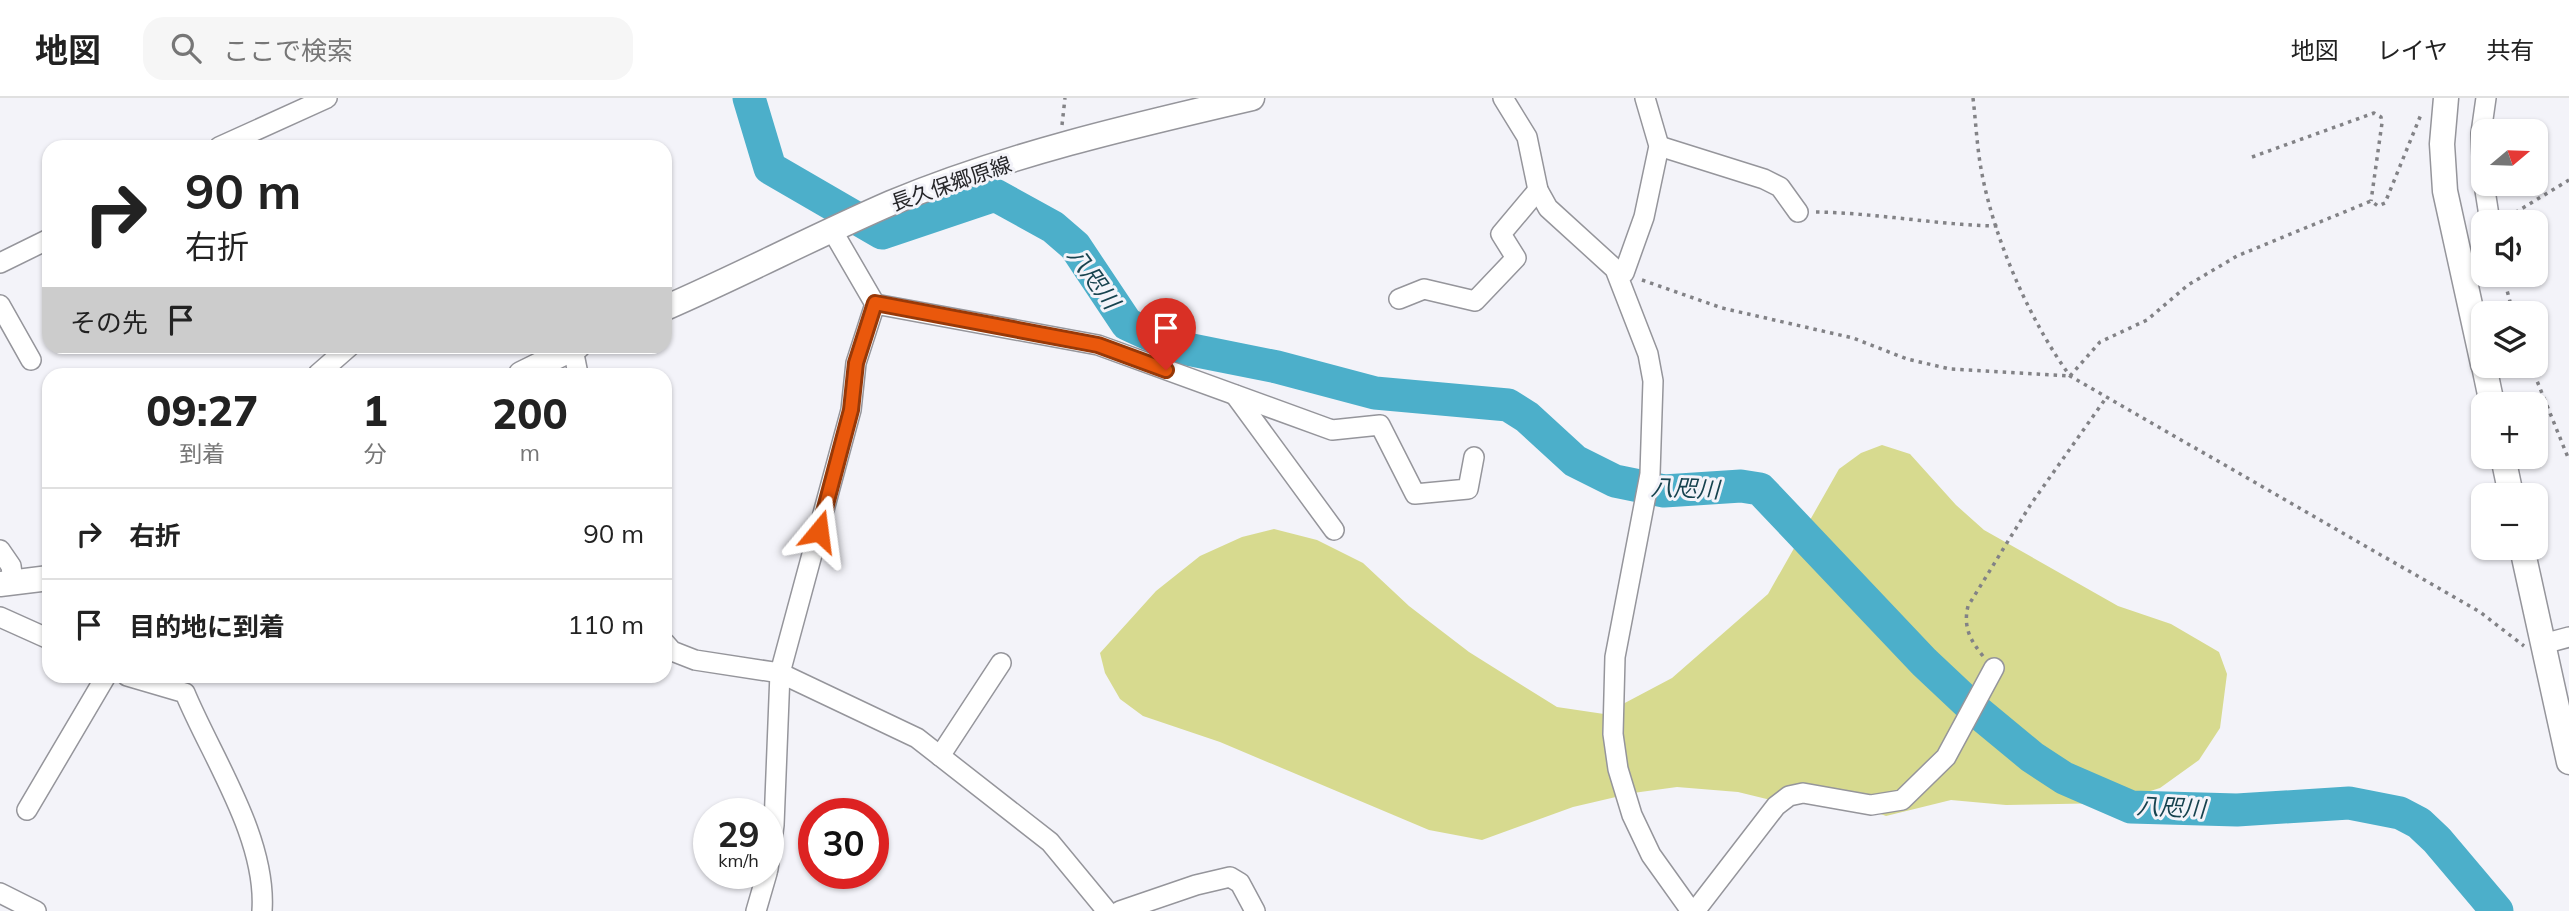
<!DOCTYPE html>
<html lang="ja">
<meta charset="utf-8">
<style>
:root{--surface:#fff;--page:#f6f6f6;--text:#222;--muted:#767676;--line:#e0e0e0}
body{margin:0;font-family:Mulish,"Noto Sans JP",sans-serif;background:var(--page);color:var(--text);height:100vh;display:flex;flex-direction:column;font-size:26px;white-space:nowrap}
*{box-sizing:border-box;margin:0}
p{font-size:23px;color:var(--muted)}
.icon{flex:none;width:38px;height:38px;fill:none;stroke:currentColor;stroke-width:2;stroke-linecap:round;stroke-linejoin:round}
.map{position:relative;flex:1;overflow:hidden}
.side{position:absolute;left:42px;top:270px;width:630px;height:315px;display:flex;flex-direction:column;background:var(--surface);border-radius:21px;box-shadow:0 2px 5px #0004}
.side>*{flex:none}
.hud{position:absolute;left:42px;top:42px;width:630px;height:214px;border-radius:21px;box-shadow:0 2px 5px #0004;background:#fff;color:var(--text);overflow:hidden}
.needle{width:46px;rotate:71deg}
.buttons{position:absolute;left:2471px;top:21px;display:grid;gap:14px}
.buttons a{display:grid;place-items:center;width:77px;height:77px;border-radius:14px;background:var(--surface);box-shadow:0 2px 5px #0004;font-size:35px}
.speed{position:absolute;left:693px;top:700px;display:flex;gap:14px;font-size:35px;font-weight:700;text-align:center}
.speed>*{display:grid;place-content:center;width:91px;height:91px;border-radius:50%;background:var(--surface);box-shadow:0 2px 5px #0004;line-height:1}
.speed small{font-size:18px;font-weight:400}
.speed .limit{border:10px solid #d22;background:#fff;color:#111}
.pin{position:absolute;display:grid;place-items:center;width:60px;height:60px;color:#fff;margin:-72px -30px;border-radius:50% 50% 50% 0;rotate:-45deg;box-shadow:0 0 7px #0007}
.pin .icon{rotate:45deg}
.me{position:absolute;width:77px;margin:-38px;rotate:16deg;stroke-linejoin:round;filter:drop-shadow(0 0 5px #0008)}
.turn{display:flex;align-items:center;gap:24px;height:147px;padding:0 28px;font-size:32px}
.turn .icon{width:91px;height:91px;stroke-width:2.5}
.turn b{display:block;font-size:49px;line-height:60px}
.then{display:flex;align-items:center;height:66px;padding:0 28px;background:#0003;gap:14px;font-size:26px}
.eta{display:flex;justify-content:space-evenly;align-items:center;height:119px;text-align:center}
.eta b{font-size:42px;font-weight:800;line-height:49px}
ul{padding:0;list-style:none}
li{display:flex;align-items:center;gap:21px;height:91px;padding:0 28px;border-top:2px solid var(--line)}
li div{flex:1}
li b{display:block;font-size:26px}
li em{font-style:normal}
header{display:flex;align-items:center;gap:42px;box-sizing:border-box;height:98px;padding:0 35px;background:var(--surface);border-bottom:2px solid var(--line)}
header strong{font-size:33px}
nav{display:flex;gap:38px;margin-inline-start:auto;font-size:24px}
.search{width:490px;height:63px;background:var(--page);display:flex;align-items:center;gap:18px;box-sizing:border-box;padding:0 24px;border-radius:21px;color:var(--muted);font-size:26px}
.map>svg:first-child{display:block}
</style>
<header>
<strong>地図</strong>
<div class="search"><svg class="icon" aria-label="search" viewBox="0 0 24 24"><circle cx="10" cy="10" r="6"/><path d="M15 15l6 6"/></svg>ここで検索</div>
<nav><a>地図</a><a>レイヤ</a><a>共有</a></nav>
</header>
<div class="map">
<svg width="2569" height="813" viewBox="0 0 2569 813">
<rect width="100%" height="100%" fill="#f3f3f9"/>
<polygon fill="#d7da8f" points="1882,347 1910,356 1956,407 1984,432 2118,508 2171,526 2219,554 2227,576 2220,630 2199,662 2160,690 2112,705 2006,707 1951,702 1886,718 1847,703 1783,705 1738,694 1677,689 1633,695 1573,709 1482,742 1429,732 1220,644 1143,618 1120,601 1105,575 1100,555 1156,493 1200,458 1242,439 1274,431 1317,442 1363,465 1409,508 1469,554 1557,609 1604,616 1672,580 1768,496 1839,371 1861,355"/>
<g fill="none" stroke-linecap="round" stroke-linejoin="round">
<polyline stroke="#4cafca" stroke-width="33" points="749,0 770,70 882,135 995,97 1053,129 1075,148 1127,226 1177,249 1277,269 1375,295 1508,307 1527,319 1575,363 1615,383 1664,393 1741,388 1760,391 1924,564 1974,611 2032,659 2064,680 2131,709 2237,712 2349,705 2400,715 2419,725 2437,742 2497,813"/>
<defs>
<g id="minor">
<polyline points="1503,0 1527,39 1538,92 1548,110 1615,171 1648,256 1653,283 1650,376 1615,559 1613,636 1618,671 1632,717 1651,757 1691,813"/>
<polyline points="1659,48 1764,81 1780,89 1798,114"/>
<polyline points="219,49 327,0"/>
<polyline points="2483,81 2481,35 2486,0"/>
<polyline points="2484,86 2490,124"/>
<polyline points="0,165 49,141"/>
<polyline points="1624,175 1644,119 1659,48 1645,0"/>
<polyline points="1399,201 1424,191 1475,203 1516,160 1501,136 1538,92"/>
<polyline points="875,206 1098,247 1332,332 1380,327 1415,396 1468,391 1474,359"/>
<polyline points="0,207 31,262"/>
<polyline points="573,251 578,276"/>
<polyline points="318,276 350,248"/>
<polyline points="1235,297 1334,432"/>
<polyline points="0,452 11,468 13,484"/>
<polyline points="0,519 49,541"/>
<polyline points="665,545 672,553 695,562 780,575 917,640 1050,744 1107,813"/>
<polyline points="2543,546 2569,539"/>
<path d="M 127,578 L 185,595 C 212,660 267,740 262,813"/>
<polyline points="940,658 1001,565"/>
<polyline points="27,712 106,578"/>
<polyline points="768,771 774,727 780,575 851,312 856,265 875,206 832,132"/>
<polyline points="0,795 36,813"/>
<polyline points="756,813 767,775"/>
<polyline points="1120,813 1196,787 1230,779 1240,785 1255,813"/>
<polyline points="1695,813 1776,708 1789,698 1803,695 1871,707 1902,702 1946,659 1994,570"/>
</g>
<g id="major">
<polyline points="2446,0 2442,46 2445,93 2483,266"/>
<path d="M 665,210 C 741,177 815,138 891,105 C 1006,57 1131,28 1252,0"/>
<polyline points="2484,268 2492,306"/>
<polyline points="521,276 578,248"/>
<polyline points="2503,359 2511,397"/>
<polyline points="2522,450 2569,664"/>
<polyline points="0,486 49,480"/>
</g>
</defs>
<use href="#minor" stroke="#95959b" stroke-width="22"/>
<use href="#major" stroke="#95959b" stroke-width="27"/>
<g stroke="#828286" stroke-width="3.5" stroke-dasharray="3.5 5" stroke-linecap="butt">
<path d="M 1973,0 C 1976,25 1977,51 1982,76 C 1995,143 2030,223 2070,278 L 2480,514 L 2524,548"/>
<polyline points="1062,27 1065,0"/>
<polyline points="2252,59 2374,15 2381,19 2382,25 2371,103"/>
<path d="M 1816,114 C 1877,115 1937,127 1998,128"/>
<polyline points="2508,119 2569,82"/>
<polyline points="2503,177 2513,215"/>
<polyline points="1642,182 1722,210 1853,240 1907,261 1950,271 2070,278"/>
<polyline points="2531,268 2569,362"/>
<polyline points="2070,278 2100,244 2147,222 2188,187 2237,158 2371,103 2378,108 2385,105 2422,14"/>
<path d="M 1983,558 C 1970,542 1963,529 1968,508 L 2031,406 L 2106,300"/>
</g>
<use href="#minor" stroke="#fff" stroke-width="19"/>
<use href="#major" stroke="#fff" stroke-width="24"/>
</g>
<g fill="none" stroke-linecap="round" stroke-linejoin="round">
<defs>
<polyline id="route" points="819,433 851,312 856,265 875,205 1098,247 1166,272"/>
</defs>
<use href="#route" stroke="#983908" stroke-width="18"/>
<use href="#route" stroke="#ea580c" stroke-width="12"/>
</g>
<g text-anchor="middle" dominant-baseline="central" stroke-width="6" stroke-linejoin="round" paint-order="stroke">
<g font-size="21" fill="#252528" stroke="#f3f3f9">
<text transform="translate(951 85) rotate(-19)">長久保郷原線</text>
</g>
<g font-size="23" font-style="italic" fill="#17434f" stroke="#f3f3f9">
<text transform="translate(1094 180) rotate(54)">八咫川</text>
<text transform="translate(1685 390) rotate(2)">八咫川</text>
<text transform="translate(2171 709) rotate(3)">八咫川</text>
</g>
</g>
</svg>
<div class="buttons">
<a><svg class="needle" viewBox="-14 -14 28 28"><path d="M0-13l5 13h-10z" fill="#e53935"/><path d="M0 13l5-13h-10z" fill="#767676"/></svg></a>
<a><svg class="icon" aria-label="sound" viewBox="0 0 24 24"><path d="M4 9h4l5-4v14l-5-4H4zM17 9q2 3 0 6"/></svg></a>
<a><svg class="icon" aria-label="layers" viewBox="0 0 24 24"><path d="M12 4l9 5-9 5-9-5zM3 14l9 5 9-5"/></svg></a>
<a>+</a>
<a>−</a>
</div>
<div class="speed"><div>29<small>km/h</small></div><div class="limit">30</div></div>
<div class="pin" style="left:1166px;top:272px;background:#d93025"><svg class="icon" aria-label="arrive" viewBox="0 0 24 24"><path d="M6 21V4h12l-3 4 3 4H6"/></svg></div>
<svg class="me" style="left:819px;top:433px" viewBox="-20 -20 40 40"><path d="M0-17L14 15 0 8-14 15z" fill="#ea580c" stroke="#fff" stroke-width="4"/></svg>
<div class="hud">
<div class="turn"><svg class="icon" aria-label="right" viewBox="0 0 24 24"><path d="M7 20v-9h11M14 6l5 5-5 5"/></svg><div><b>90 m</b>右折</div></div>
<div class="then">その先<svg class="icon" aria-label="arrive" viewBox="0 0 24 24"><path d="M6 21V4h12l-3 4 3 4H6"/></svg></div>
</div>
<section class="side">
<div class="eta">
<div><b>09:27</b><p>到着</p></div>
<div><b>1</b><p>分</p></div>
<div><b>200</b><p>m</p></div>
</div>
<ul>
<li><svg class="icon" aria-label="right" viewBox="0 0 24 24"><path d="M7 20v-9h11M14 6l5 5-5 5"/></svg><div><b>右折</b></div><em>90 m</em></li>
<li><svg class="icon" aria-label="arrive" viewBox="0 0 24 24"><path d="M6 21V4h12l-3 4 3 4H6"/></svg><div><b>目的地に到着</b></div><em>110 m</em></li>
</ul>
</section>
</div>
